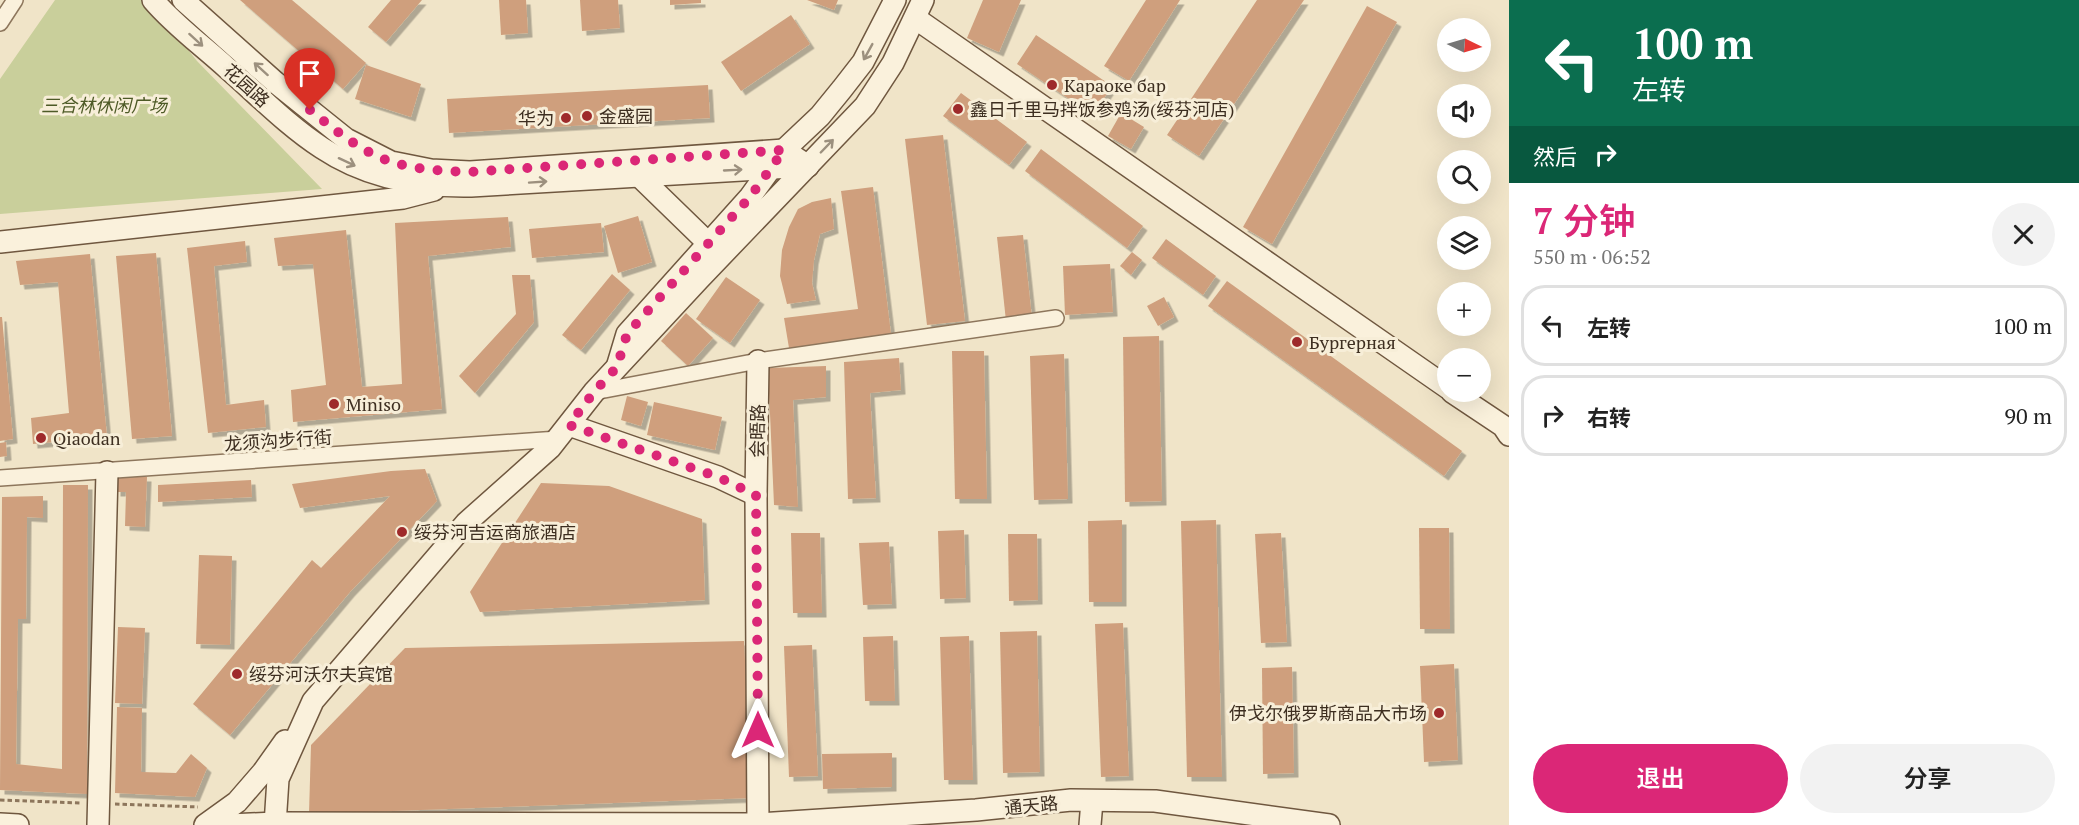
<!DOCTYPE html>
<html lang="zh">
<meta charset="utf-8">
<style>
:root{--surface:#fff;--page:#f2f2f2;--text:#222;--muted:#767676;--line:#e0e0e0;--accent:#db2777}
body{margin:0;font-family:"PT Serif","Noto Sans SC",serif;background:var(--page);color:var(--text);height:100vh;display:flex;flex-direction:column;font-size:22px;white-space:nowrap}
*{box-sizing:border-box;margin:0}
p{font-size:20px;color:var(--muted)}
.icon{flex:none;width:33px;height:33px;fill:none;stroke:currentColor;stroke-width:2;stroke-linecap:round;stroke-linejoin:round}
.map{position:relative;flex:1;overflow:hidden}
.details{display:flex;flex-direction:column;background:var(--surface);width:570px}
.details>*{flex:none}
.guide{background:#0b6e4f;color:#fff;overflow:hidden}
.needle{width:39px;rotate:95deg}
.tools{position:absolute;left:1437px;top:18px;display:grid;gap:12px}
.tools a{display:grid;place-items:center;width:54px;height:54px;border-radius:50%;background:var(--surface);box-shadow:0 6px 24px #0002;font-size:30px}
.pin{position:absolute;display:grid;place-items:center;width:51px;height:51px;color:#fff;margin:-62px -26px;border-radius:50% 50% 50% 0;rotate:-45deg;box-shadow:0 0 6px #0007}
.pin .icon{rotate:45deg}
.me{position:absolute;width:66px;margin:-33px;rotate:0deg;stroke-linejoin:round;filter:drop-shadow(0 0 4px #0008)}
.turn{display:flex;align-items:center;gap:21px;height:126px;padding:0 24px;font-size:27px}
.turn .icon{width:78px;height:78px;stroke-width:2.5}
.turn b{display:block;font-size:42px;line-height:51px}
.then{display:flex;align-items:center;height:57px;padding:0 24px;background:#0003;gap:12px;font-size:22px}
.round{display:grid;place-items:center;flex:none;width:63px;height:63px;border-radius:32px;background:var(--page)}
.overview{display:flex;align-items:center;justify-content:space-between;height:102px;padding:0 24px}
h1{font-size:36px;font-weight:600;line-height:45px;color:var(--accent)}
.cta{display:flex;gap:12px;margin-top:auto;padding:12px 24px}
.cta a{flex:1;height:69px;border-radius:36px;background:var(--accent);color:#fff;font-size:24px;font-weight:600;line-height:69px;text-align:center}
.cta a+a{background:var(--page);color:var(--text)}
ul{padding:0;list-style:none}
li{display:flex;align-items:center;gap:18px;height:81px;margin:0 12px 9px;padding:0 12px;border:3px solid var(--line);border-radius:24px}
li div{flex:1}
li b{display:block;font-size:22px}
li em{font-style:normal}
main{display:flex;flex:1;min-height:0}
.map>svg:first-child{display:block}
</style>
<main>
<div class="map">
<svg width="1509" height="825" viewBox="0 0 1509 825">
<defs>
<filter id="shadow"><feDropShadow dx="4.5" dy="4.5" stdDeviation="0" flood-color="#0004"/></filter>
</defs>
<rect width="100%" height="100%" fill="#f0e4c8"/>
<polygon fill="#c9cf9b" points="55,0 148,0 197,61 322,189 0,214 0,79"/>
<g fill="#cf9f7d" filter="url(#shadow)">
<polygon points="240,0 292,0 366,63 343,89"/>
<polygon points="391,0 422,0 386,42 368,27"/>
<polygon points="499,0 526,0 528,33 501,35"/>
<polygon points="580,0 618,0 620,28 582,31"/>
<polygon points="670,0 701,0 701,3 670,5"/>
<polygon points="807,0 838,0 834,10"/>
<polygon points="983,0 1021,0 999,52 967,38"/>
<polygon points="1146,0 1180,0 1129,81 1104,66"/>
<polygon points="1257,0 1304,0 1199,156 1167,135"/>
<polygon points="1367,6 1397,22 1272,244 1243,227"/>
<polygon points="791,15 810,44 741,91 721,62"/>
<polygon points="1036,35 1112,86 1093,115 1017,64"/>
<polygon points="366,65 421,84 411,117 355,99"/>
<polygon points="708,85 710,118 449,133 447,99"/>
<polygon points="961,93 1027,142 1009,165 943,116"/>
<polygon points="1121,113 1144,127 1131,149 1108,136"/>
<polygon points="943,135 965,321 927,325 905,139"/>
<polygon points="1041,149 1143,226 1127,248 1025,171"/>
<polygon points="873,187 891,334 789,348 784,318 858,309 841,191"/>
<polygon points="831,198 834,229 820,234 814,260 812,283 816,300 787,304 780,276 782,250 789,227 798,209 812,202"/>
<polygon points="638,216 652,262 618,273 604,226"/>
<polygon points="508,217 511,247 428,256 442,409 293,422 291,390 326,385 313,264 278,266 274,238 346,230 362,387 402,384 395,223"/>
<polygon points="601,223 604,252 532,258 529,229"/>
<polygon points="1023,235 1032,318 1006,321 997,237"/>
<polygon points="1166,239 1216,276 1203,295 1152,258"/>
<polygon points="245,241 247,262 214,266 226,405 264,400 266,427 208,433 187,248"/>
<polygon points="1132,252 1142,260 1131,275 1120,266"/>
<polygon points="156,253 172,436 132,439 116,256"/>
<polygon points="90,254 107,437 33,444 31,418 69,413 58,282 20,285 16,261"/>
<polygon points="1110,264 1113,312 1065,315 1063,266"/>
<polygon points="612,274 630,290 581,350 562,335"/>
<polygon points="512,275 530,275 534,322 475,393 459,376 516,314"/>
<polygon points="726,277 760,300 730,343 696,319"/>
<polygon points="1227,281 1462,451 1444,476 1208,306"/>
<polygon points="1164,297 1174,317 1158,326 1147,306"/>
<polygon points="686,313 713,338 688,366 661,341"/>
<polygon points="0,317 2,317 13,439 0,441"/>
<polygon points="1159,336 1162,501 1125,502 1123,337"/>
<polygon points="952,351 984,351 987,499 955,499"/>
<polygon points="1064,354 1068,499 1034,500 1030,356"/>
<polygon points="899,358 901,390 870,393 876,498 848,499 844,362"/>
<polygon points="826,366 826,397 793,400 798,507 774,505 768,368"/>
<polygon points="627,396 648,402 641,426 621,420"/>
<polygon points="654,402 722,417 715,450 647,435"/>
<polygon points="6,442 7,456 0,457 0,443"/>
<polygon points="425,469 437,501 350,592 230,735 193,704 312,560 321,568 390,496 300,508 292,484 391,471"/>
<polygon points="116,476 147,477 145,527 125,526 126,492 116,492"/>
<polygon points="251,480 252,497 158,502 158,485"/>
<polygon points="541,483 609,486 702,519 705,600 480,612 470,592"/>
<polygon points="63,485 88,485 87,794 0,790 2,497 43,496 43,518 27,517 26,619 18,619 16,764 62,769"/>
<polygon points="1122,520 1122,602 1089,602 1088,521"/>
<polygon points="1216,520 1222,777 1187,777 1181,521"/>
<polygon points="1419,528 1449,528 1450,629 1420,629"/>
<polygon points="964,530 966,598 940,599 938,531"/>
<polygon points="791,533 820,533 822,613 793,613"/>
<polygon points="1281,533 1287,642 1261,643 1255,534"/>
<polygon points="1008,534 1037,534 1038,600 1009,601"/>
<polygon points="889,542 892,604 863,605 859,543"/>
<polygon points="199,555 232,556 230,645 196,644"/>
<polygon points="1123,623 1129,776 1101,777 1095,624"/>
<polygon points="118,627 145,628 142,704 115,703"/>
<polygon points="1037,631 1040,772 1003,773 1000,632"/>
<polygon points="893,636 895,701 865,701 863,637"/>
<polygon points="969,636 973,780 944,780 940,637"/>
<polygon points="744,641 752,798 309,814 311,745 405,648"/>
<polygon points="812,645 818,776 789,777 784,646"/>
<polygon points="1454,664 1458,760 1424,762 1420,666"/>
<polygon points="1292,667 1294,773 1263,774 1262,668"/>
<polygon points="117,707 142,708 141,772 176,773 191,754 207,768 195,797 115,793"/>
<polygon points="892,753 892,787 823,789 822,754"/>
</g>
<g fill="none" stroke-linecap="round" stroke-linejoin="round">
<defs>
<g id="street">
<polyline points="0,23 15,0"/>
<polyline points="594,392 758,361 1056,318"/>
<polyline points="0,478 558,439"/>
</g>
<g id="secondary">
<path d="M 153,0 C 174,25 203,46 227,68 C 258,95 288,126 322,148 C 367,178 419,187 471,186 L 808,166"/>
<polyline points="183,0 275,82 346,139 391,162 431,170 470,172 784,150 808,166"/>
<polyline points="915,18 1448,388"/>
<polyline points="638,175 708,243"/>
<polyline points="0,242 403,198 434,190"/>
<polyline points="758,361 756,495 758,825"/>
<polyline points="618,364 627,334 750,197 784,150 820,116 842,89 863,62 895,0"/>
<polyline points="1452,392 1503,426 1509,435"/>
<polyline points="569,425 718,477 756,495"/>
<polyline points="0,824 18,825"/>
<polyline points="98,825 107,472"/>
<polyline points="205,825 237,802 263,772 285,741"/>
<polyline points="229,825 275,823 758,824 976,810 1071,800 1155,801 1329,825"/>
<polyline points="275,825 278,779 313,701 466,523 550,448 594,392 699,279 865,106 893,63 923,0"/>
<polyline points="1090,825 1092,801"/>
</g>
</defs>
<use href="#street" stroke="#8d765c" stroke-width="18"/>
<use href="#secondary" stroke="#6f573f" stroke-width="24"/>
<g stroke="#8d765c" stroke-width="3" stroke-dasharray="4.5 3" stroke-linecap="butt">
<polyline points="0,800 81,803"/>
<polyline points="115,804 198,807"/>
</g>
<use href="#street" stroke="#faf1dc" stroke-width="15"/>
<use href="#secondary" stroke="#faf1dc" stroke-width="21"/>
</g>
<defs><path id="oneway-shaft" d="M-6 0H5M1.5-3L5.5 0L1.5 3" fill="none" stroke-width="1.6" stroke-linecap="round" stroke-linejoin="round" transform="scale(1.5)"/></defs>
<g stroke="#9c907e">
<use href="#oneway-shaft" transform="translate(196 40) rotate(42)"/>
<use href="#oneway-shaft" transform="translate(868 52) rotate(119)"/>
<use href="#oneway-shaft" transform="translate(261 69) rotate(-138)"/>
<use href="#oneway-shaft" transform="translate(827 146) rotate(-46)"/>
<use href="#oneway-shaft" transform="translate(347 162) rotate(25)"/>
<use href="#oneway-shaft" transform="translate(733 170) rotate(-3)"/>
<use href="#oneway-shaft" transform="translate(538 182) rotate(-4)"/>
</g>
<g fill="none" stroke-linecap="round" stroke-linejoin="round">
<path stroke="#db2777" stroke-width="10" stroke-dasharray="0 18" d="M 310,110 C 335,130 361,152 392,162 C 417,170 444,171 470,172 L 784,150 L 750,197 L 627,334 L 617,367 L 594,392 L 569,425 L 718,477 L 756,495 L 758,730"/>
</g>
<g fill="#9e2a2b" stroke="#f7eed8" stroke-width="2">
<circle cx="1052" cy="85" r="6"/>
<circle cx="958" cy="109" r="6"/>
<circle cx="587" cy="116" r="6"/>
<circle cx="566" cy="118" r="6"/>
<circle cx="1297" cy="342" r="6"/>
<circle cx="334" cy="404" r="6"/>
<circle cx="41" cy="438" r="6"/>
<circle cx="402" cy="532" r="6"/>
<circle cx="237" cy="674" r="6"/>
<circle cx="1439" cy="713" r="6"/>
</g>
<g text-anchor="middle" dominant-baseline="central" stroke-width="6" stroke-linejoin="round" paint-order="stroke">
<g font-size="18" fill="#3d2e20" stroke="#f7eed8">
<text transform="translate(247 85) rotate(42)">花园路</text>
<text transform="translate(757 431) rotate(-89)">会晤路</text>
<text transform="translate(278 440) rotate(-4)">龙须沟步行街</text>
<text transform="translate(1031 805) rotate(-6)">通天路</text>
</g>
<g font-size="18" fill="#3d2e20" stroke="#f7eed8" text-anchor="start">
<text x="1064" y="85">Караоке бар</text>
<text x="970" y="109">鑫日千里马拌饭参鸡汤(绥芬河店)</text>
<text x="599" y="116">金盛园</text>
<text x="554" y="118" text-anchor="end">华为</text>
<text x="1309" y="342">Бургерная</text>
<text x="346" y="404">Miniso</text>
<text x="53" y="438">Qiaodan</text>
<text x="414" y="532">绥芬河吉运商旅酒店</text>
<text x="249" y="674">绥芬河沃尔夫宾馆</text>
<text x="1427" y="713" text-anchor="end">伊戈尔俄罗斯商品大市场</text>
</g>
<g font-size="18" font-style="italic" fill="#4d5a26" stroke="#f7eed8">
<text x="104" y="105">三合林休闲广场</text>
</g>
</g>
</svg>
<div class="tools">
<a><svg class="needle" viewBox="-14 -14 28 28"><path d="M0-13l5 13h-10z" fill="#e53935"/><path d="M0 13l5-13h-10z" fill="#767676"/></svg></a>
<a><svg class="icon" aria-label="sound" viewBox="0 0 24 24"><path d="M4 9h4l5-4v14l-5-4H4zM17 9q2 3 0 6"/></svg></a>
<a><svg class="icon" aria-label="search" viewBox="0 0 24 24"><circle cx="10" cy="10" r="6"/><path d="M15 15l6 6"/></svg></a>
<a><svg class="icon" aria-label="layers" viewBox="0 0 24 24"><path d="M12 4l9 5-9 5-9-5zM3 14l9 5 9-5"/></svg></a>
<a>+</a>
<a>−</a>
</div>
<div class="pin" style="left:310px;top:110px;background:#d93025"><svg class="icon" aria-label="arrive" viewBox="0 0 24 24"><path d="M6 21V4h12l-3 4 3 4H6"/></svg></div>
<svg class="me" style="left:758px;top:730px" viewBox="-20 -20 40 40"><path d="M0-17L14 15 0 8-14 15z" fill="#db2777" stroke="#fff" stroke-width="4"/></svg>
</div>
<section class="details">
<div class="guide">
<div class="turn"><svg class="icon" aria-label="left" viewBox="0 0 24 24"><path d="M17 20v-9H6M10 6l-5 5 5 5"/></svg><div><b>100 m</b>左转</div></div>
<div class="then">然后<svg class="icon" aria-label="right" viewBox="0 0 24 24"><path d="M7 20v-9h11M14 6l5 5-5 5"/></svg></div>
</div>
<div class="overview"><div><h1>7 分钟</h1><p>550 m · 06:52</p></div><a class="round"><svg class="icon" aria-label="close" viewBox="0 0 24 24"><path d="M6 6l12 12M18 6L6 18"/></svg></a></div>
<ul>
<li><svg class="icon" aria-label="left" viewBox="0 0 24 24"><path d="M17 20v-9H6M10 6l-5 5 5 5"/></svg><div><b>左转</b></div><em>100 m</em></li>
<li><svg class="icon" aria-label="right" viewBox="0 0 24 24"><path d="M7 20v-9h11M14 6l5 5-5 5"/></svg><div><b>右转</b></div><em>90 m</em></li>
</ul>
<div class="cta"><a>退出</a><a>分享</a></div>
</section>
</main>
